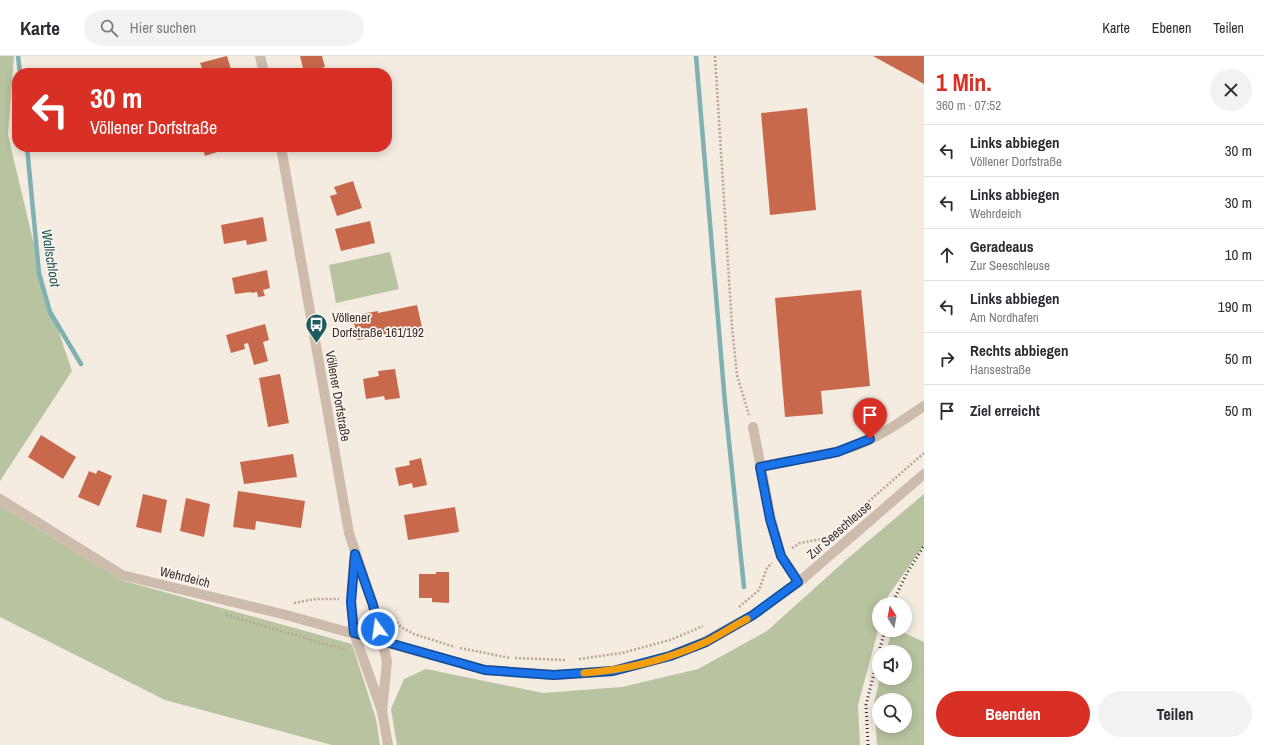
<!DOCTYPE html>
<html lang="de">
<meta charset="utf-8">
<style>
:root{--surface:#fff;--page:#f2f2f3;--text:#2b2b33;--muted:#7c7c81;--line:#e1e1e2;--accent:#d93025}
body{margin:0;font-family:"Archivo Narrow",sans-serif;background:var(--page);color:var(--text);height:100vh;display:flex;flex-direction:column;font-size:15px;white-space:nowrap}
*{box-sizing:border-box;margin:0}
p{font-size:13px;color:var(--muted)}
.icon{flex:none;width:22px;height:22px;fill:none;stroke:currentColor;stroke-width:2;stroke-linecap:round;stroke-linejoin:round}
.map{position:relative;flex:1;overflow:hidden}
.details{display:flex;flex-direction:column;background:var(--surface);width:340px}
.details>*{flex:none}
.guide{position:absolute;left:12px;top:12px;width:380px;height:84px;border-radius:16px;box-shadow:0 2px 10px #0003;background:#d93025;color:#fff;overflow:hidden}
.needle{width:26px;rotate:349deg}
.tools{position:absolute;left:872px;top:541px;display:grid;gap:8px}
.tools a{display:grid;place-items:center;width:40px;height:40px;border-radius:50%;background:var(--surface);box-shadow:0 2px 10px #0003;font-size:20px}
.pin{position:absolute;display:grid;place-items:center;width:34px;height:34px;color:#fff;margin:-41px -17px;border-radius:50% 50% 50% 0;rotate:-45deg;box-shadow:0 0 4px #0007}
.pin .icon{rotate:45deg}
.me{position:absolute;width:44px;margin:-22px;rotate:346deg;stroke-linejoin:round;filter:drop-shadow(0 0 3px #0008)}
.turn{display:flex;align-items:center;gap:14px;height:84px;padding:0 12px;font-size:18px}
.turn .icon{width:52px;height:52px;stroke-width:2.5}
.turn b{display:block;font-size:28px;line-height:34px}
.round{display:grid;place-items:center;flex:none;width:42px;height:42px;border-radius:21px;background:var(--page)}
.overview{display:flex;align-items:center;justify-content:space-between;height:68px;padding:0 12px}
h1{font-size:24px;font-weight:700;line-height:30px;color:var(--accent)}
.button{display:flex;gap:8px;margin-top:auto;padding:8px 12px}
.button a{flex:1;height:46px;border-radius:24px;background:var(--accent);color:#fff;font-size:16px;font-weight:700;line-height:46px;text-align:center}
.button a+a{background:var(--page);color:var(--text)}
ul{padding:0;list-style:none}
li{display:flex;align-items:center;gap:12px;height:52px;padding:0 12px;border-top:1px solid var(--line)}
li div{flex:1}
li b{display:block;font-size:15px}
li em{font-style:normal}
header{display:flex;align-items:center;gap:24px;box-sizing:border-box;height:56px;padding:0 20px;background:var(--surface);border-bottom:1px solid var(--line)}
header strong{font-size:19px}
nav{display:flex;gap:22px;margin-inline-start:auto;font-size:14px}
.search{width:280px;height:36px;background:var(--page);display:flex;align-items:center;gap:10px;box-sizing:border-box;padding:0 14px;border-radius:22px;color:var(--muted);font-size:15px}
main{display:flex;flex:1;min-height:0}
.map>svg:first-child{display:block}
</style>
<header>
<strong>Karte</strong>
<div class="search"><svg class="icon" aria-label="search" viewBox="0 0 24 24"><circle cx="10" cy="10" r="6"/><path d="M15 15l6 6"/></svg>Hier suchen</div>
<nav><a>Karte</a><a>Ebenen</a><a>Teilen</a></nav>
</header>
<main>
<div class="map">
<svg width="924" height="689" viewBox="0 0 924 689">
<rect width="100%" height="100%" fill="#f4ebe1"/>
<g fill="#b8c4a0" fill-rule="evenodd">
<polygon points="0,0 14,0 8,79 45,235 72,315 0,425"/>
<polygon points="390,196 399,233 336,247 329,209"/>
<polygon points="924,438 924,489 888,540 886,548 879,548 879,571 858,649 860,689 397,689 391,653 404,623 426,613 543,637 622,631 698,613 767,575 847,503"/>
<polygon points="0,449 121,524 352,588 376,663 380,689 332,689 165,644 0,561"/>
<path d="M 892,574 L 898,574 L 924,586 L 924,689 L 877,689 L 874,647 L 880,622 L 905,622 L 905,596 L 886,596 ZM 879,644 L 905,644 L 905,670 L 879,670 Z"/>
</g>
<g fill="none" stroke-linecap="round" stroke-linejoin="round">
<g stroke="#7fb0b2" stroke-width="4.5">
<polyline points="18,0 20,17"/>
<polyline points="696,0 725,347 744,531"/>
<polyline points="27,91 39,217 50,256 81,308"/>
</g>
</g>
<g fill="#c8694b">
<polygon points="227,0 232,17 196,17 195,14 202,12 200,7"/>
<polygon points="300,0 322,0 325,11 304,16"/>
<polygon points="873,0 924,0 924,28"/>
<polygon points="807,52 816,154 770,159 761,57"/>
<polygon points="202,91 239,91 240,92 227,95 227,93 205,100"/>
<polygon points="353,125 362,152 337,160 330,140 337,138 334,131"/>
<polygon points="263,161 267,185 247,189 246,184 224,188 221,169"/>
<polygon points="370,165 375,187 341,195 335,173"/>
<polygon points="267,214 270,232 263,234 265,240 258,241 257,236 251,237 251,236 235,238 232,222"/>
<polygon points="861,234 870,330 821,335 823,358 785,361 775,242"/>
<polygon points="417,249 422,271 358,284 353,263 362,261 361,258 378,255 378,257"/>
<polygon points="265,268 269,284 263,286 268,305 254,309 248,287 244,288 245,293 231,297 226,279"/>
<polygon points="395,313 400,342 385,344 384,340 366,343 363,323 379,320 378,315"/>
<polygon points="280,318 289,367 268,371 259,322"/>
<polygon points="41,379 76,401 63,423 28,401"/>
<polygon points="293,398 297,421 244,428 240,406"/>
<polygon points="421,402 427,429 413,432 412,427 399,430 395,412 410,409 409,405"/>
<polygon points="98,414 112,420 99,450 78,441 89,415 96,418"/>
<polygon points="238,435 305,445 301,472 256,465 255,474 233,471"/>
<polygon points="143,438 167,444 161,477 136,471"/>
<polygon points="186,442 210,448 204,481 180,475"/>
<polygon points="455,451 459,476 408,484 404,459"/>
<polygon points="436,516 449,516 449,547 432,546 432,542 419,542 419,518 436,518"/>
</g>
<g fill="none" stroke-linecap="round" stroke-linejoin="round">
<g stroke="#b9a596" stroke-width="2.5" stroke-dasharray="2 2" stroke-linecap="butt">
<polyline points="715,0 732,271 737,319 749,359"/>
<polyline points="792,492 800,487 827,482 924,397"/>
<polyline points="294,547 316,543 339,543"/>
<polyline points="739,551 759,534 767,512 772,507"/>
<polyline points="389,557 401,571 414,578 455,591"/>
<polyline points="226,559 346,594"/>
<polyline points="460,592 510,602"/>
<polyline points="515,602 566,604"/>
<polyline points="579,603 622,597 670,584 703,570"/>
</g>
<g stroke="#cdbbac" stroke-width="10">
<polyline points="260,0 264,17"/>
<polyline points="281,91 349,477 373,549 387,605 382,655"/>
<polyline points="753,371 771,463 781,500 799,526"/>
<path d="M 760,411 C 792,403 827,401 857,389 C 881,380 903,364 924,350"/>
<polyline points="0,443 122,519 286,559 485,614 554,619 613,615 670,600 706,585 753,559 799,526 924,418"/>
<polyline points="354,502 351,545 354,577 382,655 388,689"/>
</g>
<g stroke="#3b302b" stroke-width="3" stroke-dasharray="1 3" stroke-linecap="butt">
<polyline points="892,548 907,517 924,490"/>
<polyline points="879,596 885,574"/>
<polyline points="868,689 866,649 879,597"/>
</g>
</g>
<g fill="none" stroke-linecap="round" stroke-linejoin="round">
<defs>
<polyline id="route" points="378,573 373,549 355,498 351,546 354,577 485,614 554,619 613,615 670,600 706,586 753,559 798,526 781,500 770,463 760,411 837,396 870,383"/>
</defs>
<use href="#route" stroke="#114b97" stroke-width="10"/>
<use href="#route" stroke="#1a73e8" stroke-width="7"/>
<path stroke="#f59e0b" stroke-width="7" d="M 584,617 C 626,614 668,603 706,586 C 720,579 733,570 747,563"/>
</g>
<defs>
<symbol id="bus-pin" viewBox="-11 -11 22 30"><path d="M0 17L-7.5 6A9.5 9.5 0 1 1 7.5 6Z" fill="#1f5a5e" stroke="#fbf5ee"/><path d="M-5-6H5V4H4V6H2V4H-2V6H-4V4H-5ZM-3.5-4V0h7V-4ZM-3.5 1.2v1.5H-2V1.2ZM2 1.2v1.5H3.5V1.2Z" fill="#fff"/></symbol>
</defs>
<g fill-rule="evenodd">
<use href="#bus-pin" x="304" y="256" width="25" height="34"/>
</g>
<g text-anchor="middle" dominant-baseline="central" stroke-width="3.5" stroke-linejoin="round" paint-order="stroke">
<g font-size="13" fill="#3b302b" stroke="#fbf5ee" text-anchor="start">
<text x="332" y="261">Völlener<tspan x="332" dy="15">Dorfstraße 161/192</tspan></text>
</g>
<g font-size="13" fill="#3b302b" stroke="#fbf5ee">
<text transform="translate(338 340) rotate(80)">Völlener Dorfstraße</text>
<text transform="translate(839 474) rotate(-41)">Zur Seeschleuse</text>
<text transform="translate(185 521) rotate(14)">Wehrdeich</text>
</g>
<g font-size="14" font-style="italic" fill="#1f5a5e" stroke="#fbf5ee">
<text transform="translate(51 202) rotate(81)">Wallschloot</text>
</g>
</g>
</svg>
<div class="tools">
<a><svg class="needle" viewBox="-14 -14 28 28"><path d="M0-13l5 13h-10z" fill="#e53935"/><path d="M0 13l5-13h-10z" fill="#7c7c81"/></svg></a>
<a><svg class="icon" aria-label="sound" viewBox="0 0 24 24"><path d="M4 9h4l5-4v14l-5-4H4zM17 9q2 3 0 6"/></svg></a>
<a><svg class="icon" aria-label="search" viewBox="0 0 24 24"><circle cx="10" cy="10" r="6"/><path d="M15 15l6 6"/></svg></a>
</div>
<div class="pin" style="left:870px;top:383px;background:#d93025"><svg class="icon" aria-label="arrive" viewBox="0 0 24 24"><path d="M6 21V4h12l-3 4 3 4H6"/></svg></div>
<svg class="me" style="left:378px;top:573px" viewBox="-20 -20 40 40"><circle r="17" fill="#1a73e8" stroke="#fff" stroke-width="3"/><path d="M0-11L8 9 0 5-8 9z" fill="#fff"/></svg>
<div class="guide">
<div class="turn"><svg class="icon" aria-label="left" viewBox="0 0 24 24"><path d="M17 20v-9H6M10 6l-5 5 5 5"/></svg><div><b>30 m</b>Völlener Dorfstraße</div></div>
</div>
</div>
<section class="details">
<div class="overview"><div><h1>1 Min.</h1><p>360 m · 07:52</p></div><a class="round"><svg class="icon" aria-label="close" viewBox="0 0 24 24"><path d="M6 6l12 12M18 6L6 18"/></svg></a></div>
<ul>
<li><svg class="icon" aria-label="left" viewBox="0 0 24 24"><path d="M17 20v-9H6M10 6l-5 5 5 5"/></svg><div><b>Links abbiegen</b><p>Völlener Dorfstraße</p></div><em>30 m</em></li>
<li><svg class="icon" aria-label="left" viewBox="0 0 24 24"><path d="M17 20v-9H6M10 6l-5 5 5 5"/></svg><div><b>Links abbiegen</b><p>Wehrdeich</p></div><em>30 m</em></li>
<li><svg class="icon" aria-label="ahead" viewBox="0 0 24 24"><path d="M12 20V5M6 11l6-6 6 6"/></svg><div><b>Geradeaus</b><p>Zur Seeschleuse</p></div><em>10 m</em></li>
<li><svg class="icon" aria-label="left" viewBox="0 0 24 24"><path d="M17 20v-9H6M10 6l-5 5 5 5"/></svg><div><b>Links abbiegen</b><p>Am Nordhafen</p></div><em>190 m</em></li>
<li><svg class="icon" aria-label="right" viewBox="0 0 24 24"><path d="M7 20v-9h11M14 6l5 5-5 5"/></svg><div><b>Rechts abbiegen</b><p>Hansestraße</p></div><em>50 m</em></li>
<li><svg class="icon" aria-label="arrive" viewBox="0 0 24 24"><path d="M6 21V4h12l-3 4 3 4H6"/></svg><div><b>Ziel erreicht</b></div><em>50 m</em></li>
</ul>
<div class="button"><a>Beenden</a><a>Teilen</a></div>
</section>
</main>
